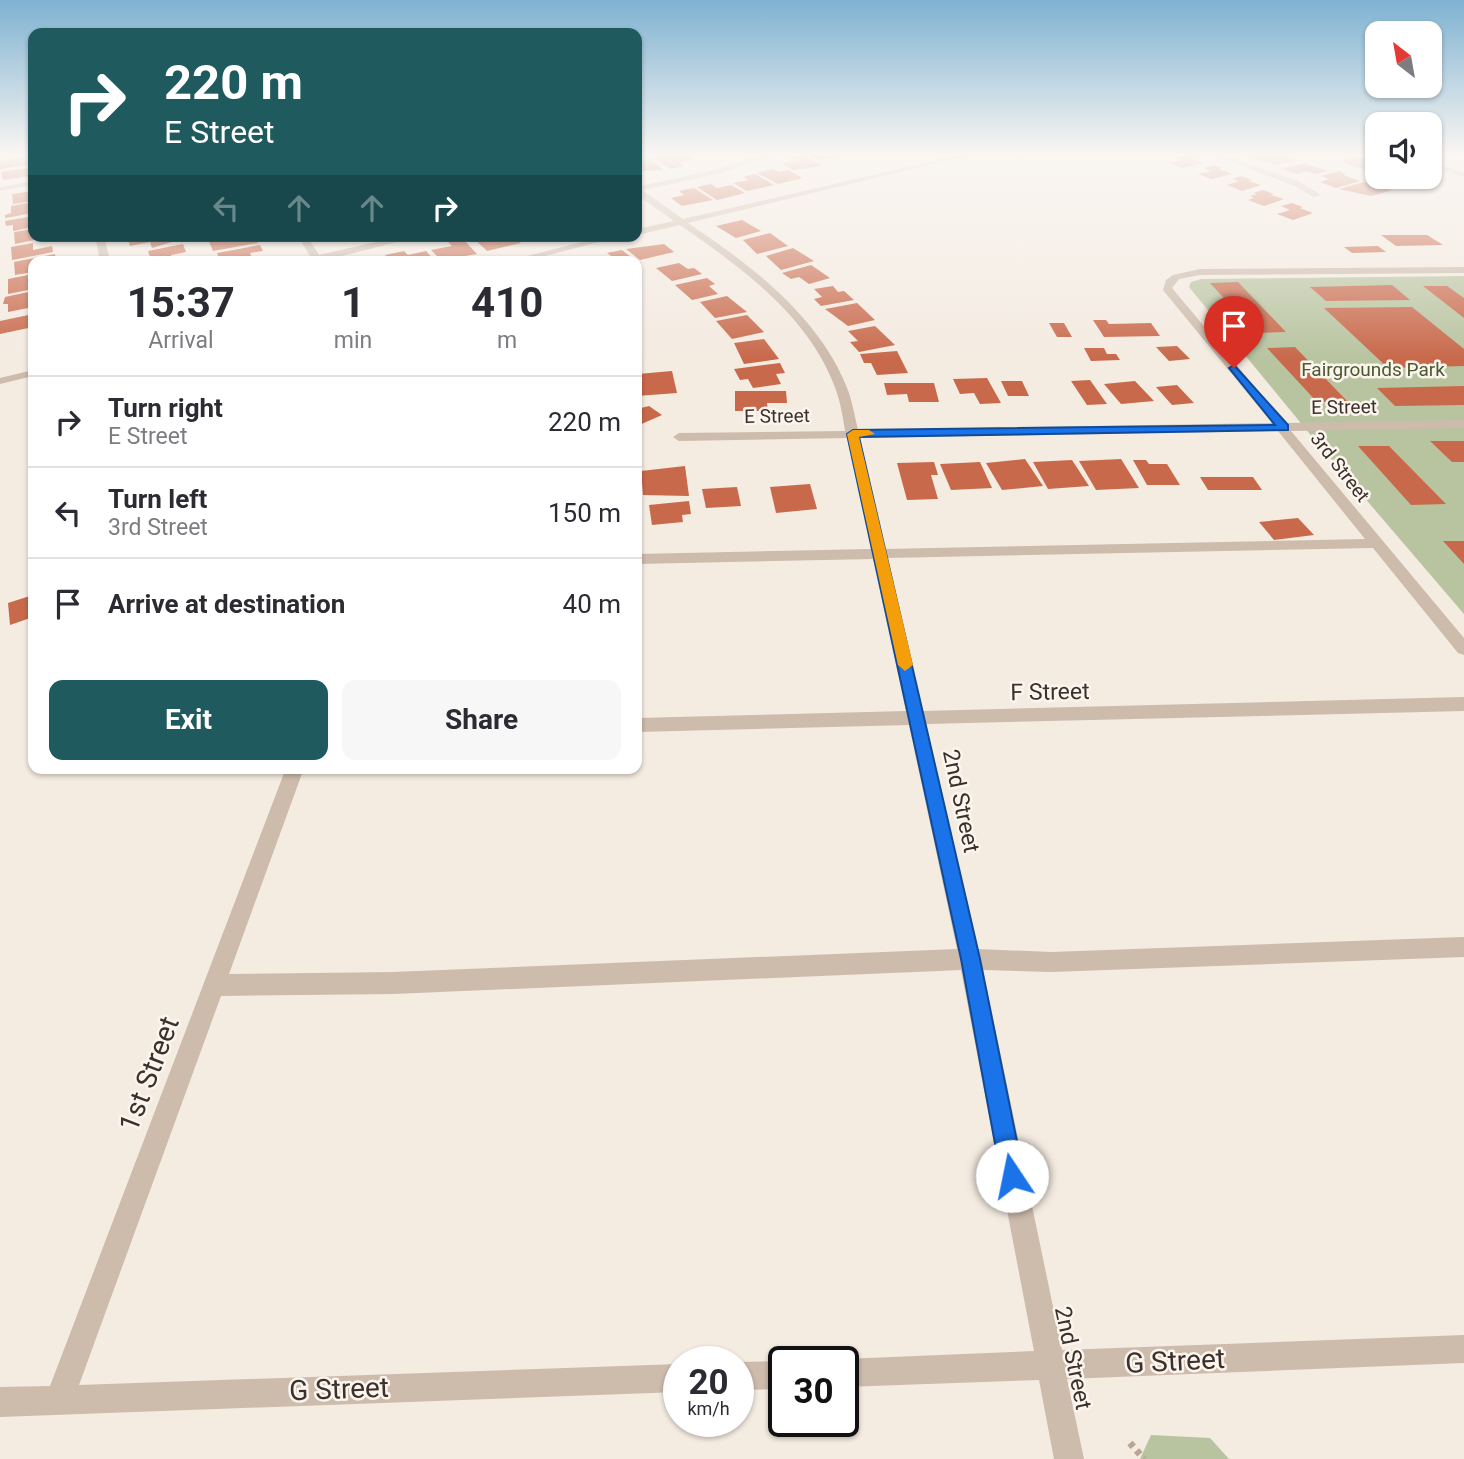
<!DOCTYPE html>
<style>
:root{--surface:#fff;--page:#f7f7f7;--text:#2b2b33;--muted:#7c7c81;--line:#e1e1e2;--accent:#1f5a5e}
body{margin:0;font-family:Roboto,sans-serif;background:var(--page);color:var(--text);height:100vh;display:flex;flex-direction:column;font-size:26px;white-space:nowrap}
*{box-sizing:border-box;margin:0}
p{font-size:23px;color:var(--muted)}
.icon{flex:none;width:38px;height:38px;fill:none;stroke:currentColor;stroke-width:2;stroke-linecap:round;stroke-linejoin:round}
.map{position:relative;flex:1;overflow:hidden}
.sheet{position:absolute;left:28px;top:256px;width:614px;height:518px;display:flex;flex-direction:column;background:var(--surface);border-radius:14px;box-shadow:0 2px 5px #0004}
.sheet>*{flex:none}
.banner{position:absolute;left:28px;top:28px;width:614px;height:214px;border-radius:14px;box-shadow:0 2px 5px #0004;background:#1f5a5e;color:#fff;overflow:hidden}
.needle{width:46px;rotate:329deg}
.controls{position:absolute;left:1365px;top:21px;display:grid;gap:14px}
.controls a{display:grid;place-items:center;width:77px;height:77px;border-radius:14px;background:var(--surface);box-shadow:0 2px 5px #0004;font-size:35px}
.speed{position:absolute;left:663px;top:1346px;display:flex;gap:14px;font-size:35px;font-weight:700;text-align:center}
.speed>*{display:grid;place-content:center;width:91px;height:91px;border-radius:50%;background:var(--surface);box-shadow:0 2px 5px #0004;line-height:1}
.speed small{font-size:18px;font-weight:400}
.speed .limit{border:4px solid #111;border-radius:10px;background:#fff;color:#111}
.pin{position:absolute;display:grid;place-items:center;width:60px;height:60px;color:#fff;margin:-72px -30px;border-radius:50% 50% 50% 0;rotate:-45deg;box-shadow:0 0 7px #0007}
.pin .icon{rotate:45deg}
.me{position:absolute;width:77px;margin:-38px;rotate:349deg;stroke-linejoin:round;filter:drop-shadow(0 0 5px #0008)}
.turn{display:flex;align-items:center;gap:24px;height:147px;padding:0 21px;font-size:32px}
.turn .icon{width:91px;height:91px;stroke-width:2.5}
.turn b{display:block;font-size:49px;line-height:60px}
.lanes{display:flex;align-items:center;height:66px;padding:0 21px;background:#0003;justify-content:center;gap:35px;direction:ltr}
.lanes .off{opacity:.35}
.eta{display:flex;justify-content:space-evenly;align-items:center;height:119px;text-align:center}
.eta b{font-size:42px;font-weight:700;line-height:49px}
.action{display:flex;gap:14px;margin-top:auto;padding:14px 21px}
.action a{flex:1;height:80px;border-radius:14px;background:var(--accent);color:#fff;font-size:28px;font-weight:700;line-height:80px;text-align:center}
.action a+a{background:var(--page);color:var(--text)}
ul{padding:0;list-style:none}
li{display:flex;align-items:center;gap:21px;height:91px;padding:0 21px;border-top:2px solid var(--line)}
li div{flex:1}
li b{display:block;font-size:26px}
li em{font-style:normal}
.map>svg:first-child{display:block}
</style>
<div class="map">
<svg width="1464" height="1459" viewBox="0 0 1464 1459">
<rect width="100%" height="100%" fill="#f4ebe1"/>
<g fill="#b8c4a0">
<polygon points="1464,276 1464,614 1309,433 1189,287 1191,282 1201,279"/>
<polygon points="1151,1435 1210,1438 1229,1459 1140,1459"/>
</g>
<g fill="#c8694b">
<polygon points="668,155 684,155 693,160 679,163 684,166 671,169 653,158"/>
<polygon points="803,155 822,166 793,170 783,164 795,160 791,157"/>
<polygon points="808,155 841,155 841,156 819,160"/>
<polygon points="1186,155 1195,158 1191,159 1203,163 1182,168 1169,163 1182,160 1175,158"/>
<polygon points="1265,155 1282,155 1296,160 1277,165 1252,158"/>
<polygon points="25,157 26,161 33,160 33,164 0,169 0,161"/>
<polygon points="1357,157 1377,159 1377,167 1367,170 1341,162"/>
<polygon points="649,159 664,170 637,171 637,163"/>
<polygon points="1304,163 1328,171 1316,174 1306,171 1297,174 1282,169"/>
<polygon points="1214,165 1223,168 1219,169 1232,174 1212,179 1198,174 1211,171 1204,168"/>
<polygon points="33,167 30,176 3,180 1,172"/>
<polygon points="773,169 779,172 788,170 803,178 778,184 757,173"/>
<polygon points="1339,171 1347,174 1343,175 1360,181 1336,188 1320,182 1330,179 1321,176"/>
<polygon points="755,174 774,185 747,191 733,183 749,180 743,177"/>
<polygon points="1241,176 1252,180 1249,181 1261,185 1242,191 1227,185 1239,181 1232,179"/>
<polygon points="1364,182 1382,188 1393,190 1371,196 1339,189"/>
<polygon points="711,184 717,188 731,185 745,193 717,200 697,187"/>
<polygon points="694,188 713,200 682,206 671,198 684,195 679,191"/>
<polygon points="1263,190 1274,194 1271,195 1284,199 1264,206 1248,200 1254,198 1250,196 1257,194 1253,193"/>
<polygon points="33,191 33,201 13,204 12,194"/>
<polygon points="33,202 33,213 5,218 5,215 11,213 11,206"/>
<polygon points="1292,203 1303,207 1300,208 1313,213 1293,220 1277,214 1290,210 1281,206"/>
<polygon points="33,216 33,227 13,231 13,225 6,226 5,221"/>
<polygon points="742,220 761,231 736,238 716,226"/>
<polygon points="33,229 33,236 39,239 15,244 14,232"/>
<polygon points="770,233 788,246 757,254 743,240"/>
<polygon points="1381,235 1427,235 1443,245 1396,246"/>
<polygon points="145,236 181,236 182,239 152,248 150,242 130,246 128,239"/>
<polygon points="225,236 239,236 240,240 255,237 258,243 213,251 208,239"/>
<polygon points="471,236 513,236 521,243 487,251"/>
<polygon points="462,238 477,254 441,260 431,250 452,246 447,241"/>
<polygon points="33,243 33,250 52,246 53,252 12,260 11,247"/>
<polygon points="183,244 186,252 171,255 173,260 140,261 150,257 148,251"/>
<polygon points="664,244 674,252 640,260 626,249"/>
<polygon points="260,245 263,251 250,253 252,258 238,261 220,261 217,253"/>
<polygon points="1378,246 1386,252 1352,253 1344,247"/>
<polygon points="793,248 814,261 781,270 766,256"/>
<polygon points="622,250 636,261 597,261 611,256 607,253"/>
<polygon points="404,251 408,255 426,251 435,261 390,261 385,255"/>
<polygon points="55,254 56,261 33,261 33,272 15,275 14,262"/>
<polygon points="679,263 688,269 694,268 702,274 672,281 656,268"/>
<polygon points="811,265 830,278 809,284 799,277 791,279 782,273"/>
<polygon points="33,274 33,289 8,294 8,279"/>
<polygon points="707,278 715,284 709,286 718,294 692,300 675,285"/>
<polygon points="1238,282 1286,332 1256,333 1210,283"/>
<polygon points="1392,285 1410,300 1326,301 1310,287"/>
<polygon points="833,286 838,292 844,291 854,300 821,306 814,299 822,297 814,289"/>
<polygon points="1423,286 1447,286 1464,298 1464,318"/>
<polygon points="33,291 33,307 8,312 8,304 3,304 5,297"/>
<polygon points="727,296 747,312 715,318 700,302"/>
<polygon points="857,303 875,320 848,326 825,309"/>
<polygon points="1412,307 1464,349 1464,366 1388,368 1324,308"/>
<polygon points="33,314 33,327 0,334 0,321"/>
<polygon points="747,315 764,332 732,339 716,321"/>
<polygon points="1093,320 1106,320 1109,324 1151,323 1160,336 1104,337"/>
<polygon points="1049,323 1064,323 1072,337 1057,337"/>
<polygon points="875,326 895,345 859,352 850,342 858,341 848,331"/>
<polygon points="764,339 779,359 744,364 734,343"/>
<polygon points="1177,346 1190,359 1169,361 1156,347"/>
<polygon points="1295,347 1348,402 1317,402 1267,348"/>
<polygon points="1084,348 1104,348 1107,354 1116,354 1120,360 1091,361"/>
<polygon points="897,351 908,373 877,375 871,363 864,363 860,354"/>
<polygon points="780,363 785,373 776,374 781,384 753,388 748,379 740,380 734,369"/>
<polygon points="672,371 677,393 637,396 638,374"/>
<polygon points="987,378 1001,403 980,404 974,393 960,394 953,379"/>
<polygon points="1090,380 1107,404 1087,405 1071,381"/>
<polygon points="1001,381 1022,381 1029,396 1008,396"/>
<polygon points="1135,381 1154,401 1121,404 1104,384"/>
<polygon points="884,383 934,383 939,402 909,402 907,394 887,395"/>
<polygon points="1177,385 1194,403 1172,405 1156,387"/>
<polygon points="1464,386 1464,405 1395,406 1377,388"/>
<polygon points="735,391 786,391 787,403 767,403 768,411 735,411"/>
<polygon points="649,406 662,415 637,426 637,409"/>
<polygon points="1430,441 1464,441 1464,462 1452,462"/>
<polygon points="1358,446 1389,446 1446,504 1411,505"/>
<polygon points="1025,459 1043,486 1002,490 986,463"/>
<polygon points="1121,459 1139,488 1096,490 1079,461"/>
<polygon points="1072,460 1089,486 1048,489 1033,462"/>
<polygon points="1133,460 1146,460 1149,464 1167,464 1180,485 1147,485"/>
<polygon points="934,462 938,475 931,475 938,499 907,500 897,463"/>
<polygon points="980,462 992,488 951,490 940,464"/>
<polygon points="685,466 689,496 643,495 641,471"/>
<polygon points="1200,477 1253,477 1262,490 1208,490"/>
<polygon points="810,484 817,509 776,513 770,487"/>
<polygon points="737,487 741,506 706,508 702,489"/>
<polygon points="689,501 691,514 682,515 683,522 652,525 649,505"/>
<polygon points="1298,518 1314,535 1274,540 1259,522"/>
<polygon points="1443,541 1464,541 1464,564"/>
<polygon points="33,595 33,617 10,625 8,603"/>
</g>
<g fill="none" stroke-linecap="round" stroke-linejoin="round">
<polyline stroke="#b9a596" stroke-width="7" stroke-dasharray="5 5" stroke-linecap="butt" points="1130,1443 1144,1459"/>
<g fill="#cdbbac" fill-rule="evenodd">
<path d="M 761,155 L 772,155 L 719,174 L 642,190 L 683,219 L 959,155 L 971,155 L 688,223 C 752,266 822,318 849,393 C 853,405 855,418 858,430 L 1272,423 L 1163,290 L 1166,280 L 1173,275 L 1200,269 L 1464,267 L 1464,273 L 1200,275 L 1179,279 L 1172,288 L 1285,423 L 1464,420 L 1464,428 L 1291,431 L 1464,638 L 1464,655 L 1458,653 L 1373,548 L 887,558 L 923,711 L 1464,697 L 1464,711 L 926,724 L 978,949 L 1051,952 L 1464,937 L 1464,957 L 1051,972 L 983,970 L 1062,1350 L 1464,1335 L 1464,1363 L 1067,1379 L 1084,1459 L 1054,1459 L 1039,1380 L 844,1387 L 844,1362 L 837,1362 L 844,1359 L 1034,1351 L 961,970 L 393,994 L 221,996 L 79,1385 L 679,1364 L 679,1392 L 0,1417 L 0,1387 L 50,1386 L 286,768 L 304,768 L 229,974 L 393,972 L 957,949 L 909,725 L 637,732 L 637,718 L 906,711 L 873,559 L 637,564 L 637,554 L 871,549 L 847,438 L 679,441 L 673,437 L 679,433 L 845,431 C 843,418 841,405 837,393 C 812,318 742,268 680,225 L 637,235 L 637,229 L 674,221 L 637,195 L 637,187 L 714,170 ZM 1278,431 L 1365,539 L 885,549 L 859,438 Z"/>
<polygon points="1212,155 1222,155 1298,181 1321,195 1314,197 1292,185"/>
<polygon points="1430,162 1464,172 1464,177 1430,166"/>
<polygon points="33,181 33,185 0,191 0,187"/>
<polygon points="95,236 104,236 110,261 100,261"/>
<polygon points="298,236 307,236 319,255 402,236 420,236 323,261 297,261 310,256"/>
<polygon points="605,236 622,236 526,261 508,261"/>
<polygon points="33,370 33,376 0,384 0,378"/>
<polygon points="784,1361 784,1389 738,1390 738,1362"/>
</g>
</g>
<linearGradient id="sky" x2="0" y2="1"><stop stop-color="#7eb2d2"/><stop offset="0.43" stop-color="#faf6f2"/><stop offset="1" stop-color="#faf6f2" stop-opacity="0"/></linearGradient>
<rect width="1464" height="359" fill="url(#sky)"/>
<polygon fill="#1a73e8" stroke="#114b97" stroke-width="2" points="1234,365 1288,425 1288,430 859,437 980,959 1024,1176 1020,1184 1012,1188 1004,1184 1001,1176 961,959 847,434 853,430 1275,425 1229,368"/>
<polygon fill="#f59e0b" points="853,430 869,430 875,434 859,437 913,665 905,671 898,665 847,434"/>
<g text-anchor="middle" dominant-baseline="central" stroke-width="5" stroke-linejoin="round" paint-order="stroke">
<g font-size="19" fill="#4a5a2e" stroke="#fbf5ee">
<text x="1373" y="369">Fairgrounds Park</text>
</g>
<g font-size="19" fill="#3b302b" stroke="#fbf5ee">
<text transform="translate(1344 407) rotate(-1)">E Street</text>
<text transform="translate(777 416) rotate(-1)">E Street</text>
<text transform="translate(1340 467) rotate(52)">3rd Street</text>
</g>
<g font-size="23" fill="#3b302b" stroke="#fbf5ee">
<text transform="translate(1050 692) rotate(-1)">F Street</text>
<text transform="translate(961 801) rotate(78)">2nd Street</text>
<text transform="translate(1073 1358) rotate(78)">2nd Street</text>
</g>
<g font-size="28" fill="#3b302b" stroke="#fbf5ee">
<text transform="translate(149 1074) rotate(-69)">1st Street</text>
<text transform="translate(1175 1361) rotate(-3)">G Street</text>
<text transform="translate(339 1389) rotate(-2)">G Street</text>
</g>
</g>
</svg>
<div class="controls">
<a><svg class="needle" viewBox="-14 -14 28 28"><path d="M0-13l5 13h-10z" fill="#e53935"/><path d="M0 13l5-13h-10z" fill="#7c7c81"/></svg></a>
<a><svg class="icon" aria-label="sound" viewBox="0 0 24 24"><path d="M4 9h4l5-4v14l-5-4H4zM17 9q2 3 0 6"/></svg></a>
</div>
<div class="speed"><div>20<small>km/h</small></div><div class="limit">30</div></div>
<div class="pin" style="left:1234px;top:368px;background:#d93025"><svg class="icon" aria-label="arrive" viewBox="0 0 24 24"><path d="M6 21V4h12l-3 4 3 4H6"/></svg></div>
<svg class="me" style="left:1012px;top:1176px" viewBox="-20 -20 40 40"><circle r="19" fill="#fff"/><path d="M0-13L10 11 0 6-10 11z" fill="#1a73e8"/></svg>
<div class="banner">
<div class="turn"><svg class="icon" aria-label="right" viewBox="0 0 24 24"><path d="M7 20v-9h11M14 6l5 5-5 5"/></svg><div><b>220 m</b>E Street</div></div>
<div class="lanes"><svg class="icon off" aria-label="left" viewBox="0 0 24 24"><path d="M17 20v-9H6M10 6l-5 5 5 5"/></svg><svg class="icon off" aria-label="ahead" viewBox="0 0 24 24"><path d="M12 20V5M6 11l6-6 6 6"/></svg><svg class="icon off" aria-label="ahead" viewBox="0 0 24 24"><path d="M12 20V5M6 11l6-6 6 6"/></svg><svg class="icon" aria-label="right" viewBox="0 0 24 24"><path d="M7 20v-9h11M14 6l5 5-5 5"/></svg></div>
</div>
<section class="sheet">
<div class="eta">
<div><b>15:37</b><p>Arrival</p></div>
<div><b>1</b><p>min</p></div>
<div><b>410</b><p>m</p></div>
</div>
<ul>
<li><svg class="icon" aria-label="right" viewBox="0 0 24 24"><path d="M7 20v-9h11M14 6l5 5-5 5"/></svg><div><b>Turn right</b><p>E Street</p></div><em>220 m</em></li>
<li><svg class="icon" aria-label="left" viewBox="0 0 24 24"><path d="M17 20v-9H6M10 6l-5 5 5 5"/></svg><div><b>Turn left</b><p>3rd Street</p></div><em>150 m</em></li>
<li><svg class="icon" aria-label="arrive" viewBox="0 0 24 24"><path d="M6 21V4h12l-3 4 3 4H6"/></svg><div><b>Arrive at destination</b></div><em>40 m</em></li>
</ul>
<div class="action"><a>Exit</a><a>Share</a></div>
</section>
</div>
